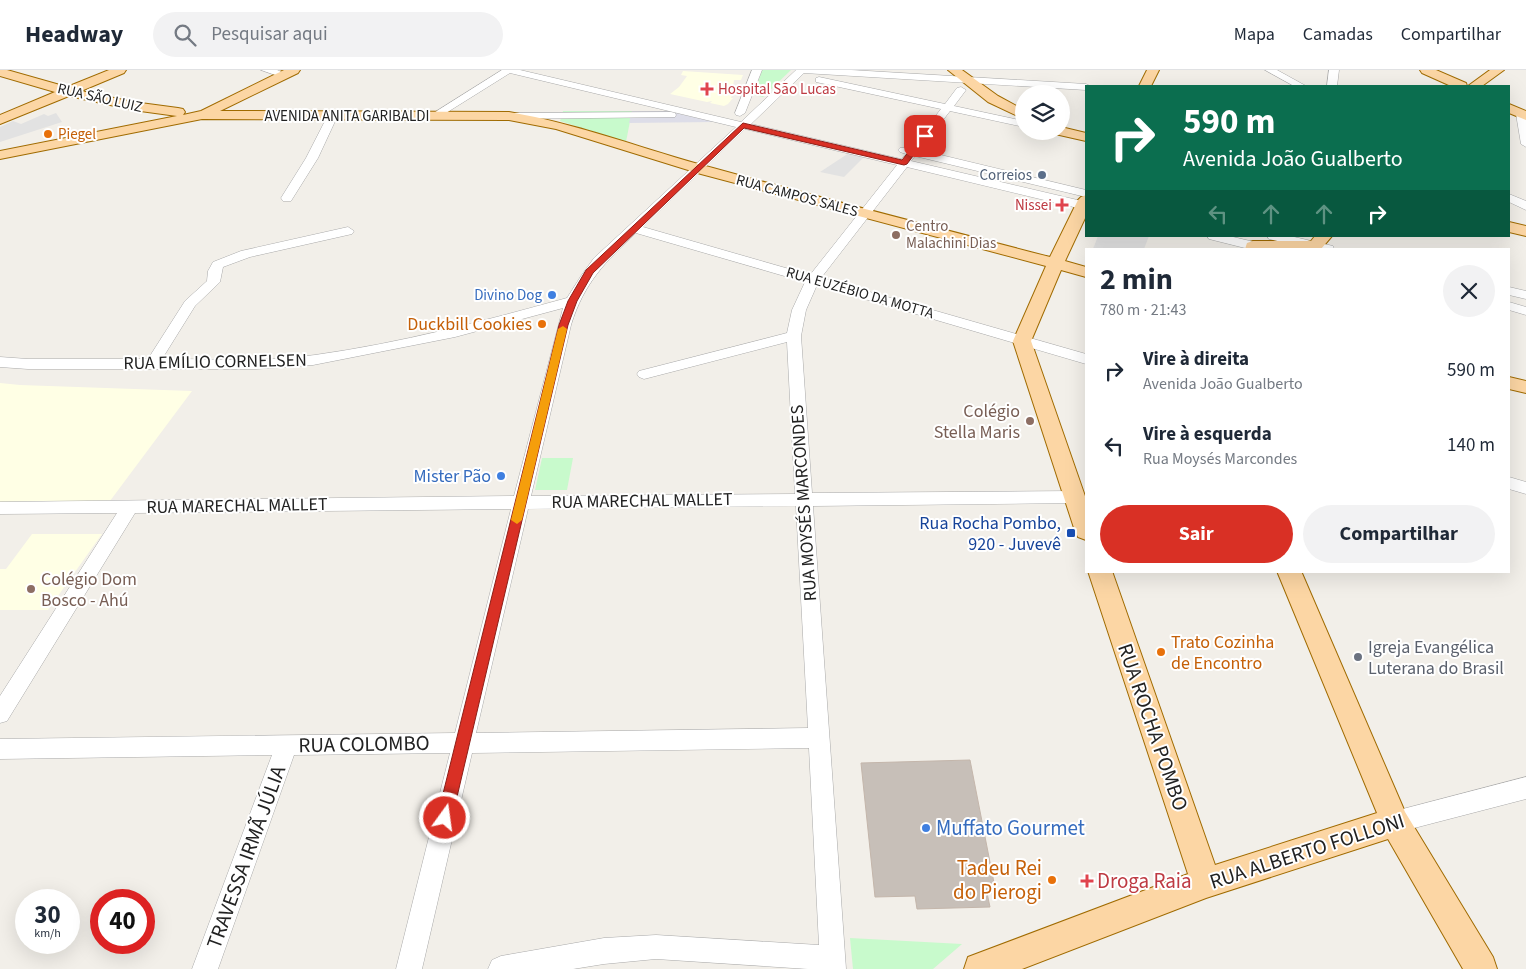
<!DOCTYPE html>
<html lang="pt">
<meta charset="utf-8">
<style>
:root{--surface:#fff;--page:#f2f2f3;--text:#1f2937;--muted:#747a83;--line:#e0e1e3;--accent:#d93025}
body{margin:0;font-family:"Source Sans 3",sans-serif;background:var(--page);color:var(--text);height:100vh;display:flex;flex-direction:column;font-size:19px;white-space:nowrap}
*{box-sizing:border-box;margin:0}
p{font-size:16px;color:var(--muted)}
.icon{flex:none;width:28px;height:28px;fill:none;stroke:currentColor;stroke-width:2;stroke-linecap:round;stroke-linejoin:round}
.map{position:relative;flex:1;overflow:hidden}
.drawer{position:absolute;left:1085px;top:178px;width:425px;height:325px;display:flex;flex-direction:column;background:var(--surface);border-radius:0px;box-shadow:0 5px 20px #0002}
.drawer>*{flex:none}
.hud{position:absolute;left:1085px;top:15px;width:425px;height:152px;border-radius:0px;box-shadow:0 5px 20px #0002;background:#0b6e4f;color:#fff;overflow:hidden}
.buttons{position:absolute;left:1015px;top:15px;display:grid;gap:10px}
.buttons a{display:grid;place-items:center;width:55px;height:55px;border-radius:50%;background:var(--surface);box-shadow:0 5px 20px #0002;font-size:25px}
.speed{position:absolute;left:15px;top:819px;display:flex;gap:10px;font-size:25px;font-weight:700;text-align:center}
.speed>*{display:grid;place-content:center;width:65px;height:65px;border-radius:50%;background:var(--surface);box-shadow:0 5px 20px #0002;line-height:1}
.speed small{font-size:12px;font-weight:400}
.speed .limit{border:8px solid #d22;background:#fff;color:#111}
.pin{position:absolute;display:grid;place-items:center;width:42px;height:42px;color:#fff;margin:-21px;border-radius:10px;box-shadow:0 2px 8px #0006}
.me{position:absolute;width:55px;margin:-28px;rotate:14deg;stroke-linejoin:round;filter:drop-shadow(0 0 4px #0008)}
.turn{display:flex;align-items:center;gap:18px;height:105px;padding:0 15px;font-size:22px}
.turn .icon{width:65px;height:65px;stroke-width:2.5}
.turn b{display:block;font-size:35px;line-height:42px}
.lanes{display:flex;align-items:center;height:48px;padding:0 15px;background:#0003;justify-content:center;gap:25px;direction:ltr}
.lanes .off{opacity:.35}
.round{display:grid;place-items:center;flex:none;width:52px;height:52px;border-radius:26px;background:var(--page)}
.summary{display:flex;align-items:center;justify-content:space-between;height:85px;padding:0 15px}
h1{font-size:30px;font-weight:700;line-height:38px}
.cta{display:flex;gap:10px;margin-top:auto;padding:10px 15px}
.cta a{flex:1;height:58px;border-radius:30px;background:var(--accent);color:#fff;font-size:20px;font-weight:700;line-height:58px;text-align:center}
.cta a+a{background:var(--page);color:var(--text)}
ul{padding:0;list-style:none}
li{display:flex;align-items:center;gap:15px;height:75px;padding:0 15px}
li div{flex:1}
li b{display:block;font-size:19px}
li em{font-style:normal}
header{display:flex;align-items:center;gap:30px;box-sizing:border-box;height:70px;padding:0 25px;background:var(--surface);border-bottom:1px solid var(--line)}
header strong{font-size:24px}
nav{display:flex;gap:28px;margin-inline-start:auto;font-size:18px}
.search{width:350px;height:45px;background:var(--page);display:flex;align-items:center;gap:12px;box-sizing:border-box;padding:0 18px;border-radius:28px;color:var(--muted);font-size:19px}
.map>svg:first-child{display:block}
</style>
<header>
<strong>Headway</strong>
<div class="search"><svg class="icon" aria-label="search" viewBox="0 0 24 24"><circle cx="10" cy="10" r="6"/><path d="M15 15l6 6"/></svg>Pesquisar aqui</div>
<nav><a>Mapa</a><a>Camadas</a><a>Compartilhar</a></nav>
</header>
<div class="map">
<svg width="1526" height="899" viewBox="0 0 1526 899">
<rect width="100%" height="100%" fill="#f2efe9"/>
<g fill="#ffffe5">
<polygon points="683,1 743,5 741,10 734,10 733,16 739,16 734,21 731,28 733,28 728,34 724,36 710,33 712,31 707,32 670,24 679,17 687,6 681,5"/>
<polygon points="0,313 20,315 192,321 107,435 0,436"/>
<polygon points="32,464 102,464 48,540 0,540 0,499 6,499"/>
</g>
<g fill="#c8facc">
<polygon points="762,0 791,0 763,27 754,25"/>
<polygon points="563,41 632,41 626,72 560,51"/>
<polygon points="542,388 573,388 567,420 535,420"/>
<polygon points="850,868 962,874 933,899 853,899"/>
</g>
<g fill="#e2e2e2">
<polygon points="56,43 62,52 0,72 0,57 13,51 21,54 44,44 48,46"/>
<polygon points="849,83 864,87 844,107 820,102"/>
<polygon points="1098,166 1149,166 1144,179 1093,179"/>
</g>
<polygon fill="#dddde8" points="632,41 668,41 714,52 629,53"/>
<polygon fill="#c7bfb8" stroke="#c4b6ab" points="970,690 996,823 987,823 990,837 917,839 915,826 875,827 861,693"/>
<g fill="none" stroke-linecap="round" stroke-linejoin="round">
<defs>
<g id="minor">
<polygon points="261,0 277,0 289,5 284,8"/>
<path d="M 502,0 L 520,0 L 741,52 L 796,0 L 851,0 L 1086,14 L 1090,16 L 1086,16 L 1086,20 L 804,3 L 751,54 L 901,89 L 906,84 L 900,82 L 898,80 L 900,78 L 910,78 L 941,39 L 816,12 L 816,8 L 819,7 L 945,34 L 957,18 L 961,17 L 966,20 L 954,36 L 1024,51 L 1024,57 L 950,41 L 920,80 L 1086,120 L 1086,127 L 915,86 L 911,91 L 1086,132 L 1086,140 L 907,97 L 821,208 L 1086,284 L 1086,294 L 817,215 L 806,240 L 801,266 L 812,423 L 1075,421 L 1081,423 L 1084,427 L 1081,431 L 1075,433 L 813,436 L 846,899 L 808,899 L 656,889 L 604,894 L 573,899 L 488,899 L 492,890 L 501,886 L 604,868 L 656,865 L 819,875 L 809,678 L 472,683 L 422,899 L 396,899 L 450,683 L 294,685 L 218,899 L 192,899 L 272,685 L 0,689 L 0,669 L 455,663 L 511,439 L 135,443 L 7,651 L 0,653 L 0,626 L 117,443 L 0,444 L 0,432 L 514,426 L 563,238 L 455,267 L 313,295 L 256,299 L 28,299 L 0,297 L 0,287 L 28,289 L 148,289 L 185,231 L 207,211 L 208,201 L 213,192 L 241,181 L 348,157 L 354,161 L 352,164 L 250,187 L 223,197 L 220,212 L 195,236 L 162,289 C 213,289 265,292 315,285 C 401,273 484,251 567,228 L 581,206 L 594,188 L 736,57 L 510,3 L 438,48 L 434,49 L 429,46 ZM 745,59 L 897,95 L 810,205 L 643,157 ZM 636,163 L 805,212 L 792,240 L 787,263 L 639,301 L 637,304 L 639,307 L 644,309 L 787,272 L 795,424 L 531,426 L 571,255 C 584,213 605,192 636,163 ZM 796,436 L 808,658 L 476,663 L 528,439 Z"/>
<polygon points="752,0 762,0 745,43 740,46 736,45 735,43"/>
<polygon points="1265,0 1277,0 1306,16 1294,16"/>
<polygon points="1329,0 1339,0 1337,16 1327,16"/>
<polygon points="1521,41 1526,44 1526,77 1521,74 1516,44"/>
<polygon points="333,42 338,45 318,88 291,131 283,131 281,128 306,88 328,45"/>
<polygon points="671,42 675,43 676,45 675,47 509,49 504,46 509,43"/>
<polygon points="1509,124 1526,131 1526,140 1509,132"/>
<polygon points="1207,166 1229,166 1271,176 1272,179 1249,179 1209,169"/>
<polygon points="1267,166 1290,166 1333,176 1334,179 1311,179 1269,169"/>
<polygon points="1509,217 1526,221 1526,229 1509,225"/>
<polygon points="1509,232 1526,237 1526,245 1509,240"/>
<polygon points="1509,407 1526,412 1526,424 1509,419"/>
<polygon points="1526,707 1526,729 1395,763 1387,760 1384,752 1387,744 1395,741"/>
</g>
<g id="major">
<path d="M 0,0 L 7,0 L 67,17 L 109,0 L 126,0 L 124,3 L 81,21 L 133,32 L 178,38 L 183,39 L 185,42 L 183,45 L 201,41 L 284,0 L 300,0 L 298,3 L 220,41 L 509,42 C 579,54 645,80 713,98 C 825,129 938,158 1050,187 L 1078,130 L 1081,127 L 1086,125 L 1086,146 L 1065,191 L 1086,197 L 1086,207 L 1061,200 L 1031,271 L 1086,429 L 1086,470 L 1078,467 L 1075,461 L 1013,271 L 1046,196 L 701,104 L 556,59 L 509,50 L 202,49 L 0,89 L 0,81 L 177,46 L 133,40 L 69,26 L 0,54 L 0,45 L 55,22 L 0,6 Z"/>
<polygon points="948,0 962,0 998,26 1024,40 1024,49 988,32"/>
<polygon points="1147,0 1159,0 1151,16 1139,16"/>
<polygon points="1420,0 1436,0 1466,13 1467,16 1451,16 1422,3"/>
<polygon points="1490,0 1504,0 1482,16 1468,16"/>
<polygon points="1509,34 1526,41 1526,50 1509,43"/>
<polygon points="1061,57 1086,63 1086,71 1055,64 1053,61 1061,61"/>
<polygon points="1509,152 1526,156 1526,166 1509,162"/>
<polygon points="1315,166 1332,166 1321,179 1245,179 1247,173 1253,171 1311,171"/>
<polygon points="1509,307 1526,311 1526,323 1509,319"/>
<polygon points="1088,501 1112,501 1215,795 1377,743 1277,501 1301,501 1405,742 1493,887 1497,899 1463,899 1388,769 1206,828 1022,899 964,899 968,887 1188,804"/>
</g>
</defs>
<use href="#minor" stroke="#a9a9a9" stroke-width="1"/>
<use href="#major" stroke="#a06b00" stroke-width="2"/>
<use href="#minor" fill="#fff" fill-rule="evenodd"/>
<use href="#major" fill="#fcd6a4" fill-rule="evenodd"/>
</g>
<polygon fill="#d93025" stroke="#8d1f18" points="743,53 902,90 922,65 928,66 907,94 904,95 744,58 593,203 577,231 568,255 452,748 450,753 445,755 440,753 437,748 559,255 568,231 586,200"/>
<polygon fill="#f59e0b" points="563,256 567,259 522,450 517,454 511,450 558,259"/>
<g fill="#e0444e" stroke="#fff" stroke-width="2">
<path d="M704.5 11.5h5v5h5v5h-5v5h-5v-5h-5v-5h5z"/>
<path d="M1059.5 127.5h5v5h5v5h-5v5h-5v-5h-5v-5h5z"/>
<path d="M1084.5 803.5h5v5h5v5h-5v5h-5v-5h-5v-5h5z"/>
</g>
<g fill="#e8710a" stroke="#fff" stroke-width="2">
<circle cx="48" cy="64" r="5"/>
<circle cx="542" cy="254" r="5"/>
<circle cx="1161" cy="582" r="5"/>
<circle cx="1052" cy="810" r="5"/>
</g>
<circle fill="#5c6f8a" stroke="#fff" stroke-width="2" cx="1042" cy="105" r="5"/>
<g fill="#8d6e63" stroke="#fff" stroke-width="2">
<circle cx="896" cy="165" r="5"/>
<circle cx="1030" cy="351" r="5"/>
<circle cx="31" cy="519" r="5"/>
</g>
<g fill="#3f7fe0" stroke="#fff" stroke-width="2">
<circle cx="552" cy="225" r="5"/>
<circle cx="501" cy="406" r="5"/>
<circle cx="926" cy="758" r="5"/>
</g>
<rect fill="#1a4fb4" stroke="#fff" stroke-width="2" x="1066" y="458" width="10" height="10" rx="2.5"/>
<circle fill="#6b7280" stroke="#fff" stroke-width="2" cx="1358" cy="587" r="5"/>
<g text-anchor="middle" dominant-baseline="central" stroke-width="4" stroke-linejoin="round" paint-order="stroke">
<g font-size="15" fill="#be3a42" stroke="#fff" text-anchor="start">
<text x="718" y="19">Hospital São Lucas</text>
<text x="1052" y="135" text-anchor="end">Nissei</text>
</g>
<g font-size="15" fill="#222" stroke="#fff">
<text transform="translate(100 28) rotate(13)">RUA SÃO LUIZ</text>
<text x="347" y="46">AVENIDA ANITA GARIBALDI</text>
<text transform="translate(797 126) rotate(15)">RUA CAMPOS SALES</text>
<text transform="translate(860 223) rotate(16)">RUA EUZÉBIO DA MOTTA</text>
</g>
<g font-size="15" fill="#c56008" stroke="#fff" text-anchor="start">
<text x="58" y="64">Piegel</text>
</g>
<g font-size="15" fill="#4e5e75" stroke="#fff" text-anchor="end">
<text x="1032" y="105">Correios</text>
</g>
<g font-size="15" fill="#785e54" stroke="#fff" text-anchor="start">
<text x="906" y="156">Centro<tspan x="906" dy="17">Malachini Dias</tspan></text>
</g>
<g font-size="15" fill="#366cbe" stroke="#fff" text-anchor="end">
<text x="542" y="225">Divino Dog</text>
</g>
<g font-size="18" fill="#c56008" stroke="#fff" text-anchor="end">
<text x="532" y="254">Duckbill Cookies</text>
<text x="1171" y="572" text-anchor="start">Trato Cozinha<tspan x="1171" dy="21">de Encontro</tspan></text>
</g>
<g font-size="18" fill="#222" stroke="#fff">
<text transform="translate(215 292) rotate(-1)">RUA EMÍLIO CORNELSEN</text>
<text transform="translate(642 431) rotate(-1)">RUA MARECHAL MALLET</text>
<text transform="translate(804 433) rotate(-94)">RUA MOYSÉS MARCONDES</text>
<text transform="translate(237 436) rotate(-1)">RUA MARECHAL MALLET</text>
</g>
<g font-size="18" fill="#785e54" stroke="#fff" text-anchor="end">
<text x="1020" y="341">Colégio<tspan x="1020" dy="21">Stella Maris</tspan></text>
<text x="41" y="509" text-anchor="start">Colégio Dom<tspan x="41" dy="21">Bosco - Ahú</tspan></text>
</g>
<g font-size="18" fill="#366cbe" stroke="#fff" text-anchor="end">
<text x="491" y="406">Mister Pão</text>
</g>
<g font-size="18" fill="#164399" stroke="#fff" text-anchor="end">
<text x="1061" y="453">Rua Rocha Pombo,<tspan x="1061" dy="21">920 - Juvevê</tspan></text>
</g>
<g font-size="18" fill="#5b616d" stroke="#fff" text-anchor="start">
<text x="1368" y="577">Igreja Evangélica<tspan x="1368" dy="21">Luterana do Brasil</tspan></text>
</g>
<g font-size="21" fill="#222" stroke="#fff">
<text transform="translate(1153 657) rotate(71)">RUA ROCHA POMBO</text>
<text transform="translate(364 674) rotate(-1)">RUA COLOMBO</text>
<text transform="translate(1307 781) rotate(-18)">RUA ALBERTO FOLLONI</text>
<text transform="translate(246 787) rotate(-70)">TRAVESSA IRMÃ JÚLIA</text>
</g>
<g font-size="21" fill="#366cbe" stroke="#fff" text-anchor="start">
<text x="936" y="758">Muffato Gourmet</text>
</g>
<g font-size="21" fill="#c56008" stroke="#fff" text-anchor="end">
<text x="1042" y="798">Tadeu Rei<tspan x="1042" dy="24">do Pierogi</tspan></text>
</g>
<g font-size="21" fill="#be3a42" stroke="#fff" text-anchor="start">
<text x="1097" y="811">Droga Raia</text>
</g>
</g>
</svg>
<div class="buttons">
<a><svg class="icon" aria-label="layers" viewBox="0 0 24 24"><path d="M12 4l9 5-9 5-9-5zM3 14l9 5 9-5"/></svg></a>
</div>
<div class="speed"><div>30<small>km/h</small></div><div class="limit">40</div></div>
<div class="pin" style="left:925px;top:66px;background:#d93025"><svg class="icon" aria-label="arrive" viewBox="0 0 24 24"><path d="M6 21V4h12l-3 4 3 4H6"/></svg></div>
<svg class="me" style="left:445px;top:748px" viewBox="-20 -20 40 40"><circle r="17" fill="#d93025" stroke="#fff" stroke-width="3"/><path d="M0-11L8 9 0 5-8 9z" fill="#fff"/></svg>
<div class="hud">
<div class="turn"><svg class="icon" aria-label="right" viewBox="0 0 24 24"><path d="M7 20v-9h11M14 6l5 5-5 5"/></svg><div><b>590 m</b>Avenida João Gualberto</div></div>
<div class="lanes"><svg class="icon off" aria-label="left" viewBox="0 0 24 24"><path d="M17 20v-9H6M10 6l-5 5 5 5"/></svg><svg class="icon off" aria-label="ahead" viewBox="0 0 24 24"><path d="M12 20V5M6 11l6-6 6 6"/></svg><svg class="icon off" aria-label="ahead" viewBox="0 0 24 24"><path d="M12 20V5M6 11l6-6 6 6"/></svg><svg class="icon" aria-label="right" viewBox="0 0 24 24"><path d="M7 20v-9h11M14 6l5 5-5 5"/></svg></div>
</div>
<section class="drawer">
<div class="summary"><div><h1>2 min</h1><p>780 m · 21:43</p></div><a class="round"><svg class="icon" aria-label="close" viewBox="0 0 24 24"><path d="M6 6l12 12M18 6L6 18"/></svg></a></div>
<ul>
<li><svg class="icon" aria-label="right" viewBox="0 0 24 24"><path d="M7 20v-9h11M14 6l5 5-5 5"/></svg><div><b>Vire à direita</b><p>Avenida João Gualberto</p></div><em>590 m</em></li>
<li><svg class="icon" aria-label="left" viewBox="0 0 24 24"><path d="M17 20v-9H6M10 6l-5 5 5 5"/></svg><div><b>Vire à esquerda</b><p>Rua Moysés Marcondes</p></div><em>140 m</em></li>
</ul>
<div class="cta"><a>Sair</a><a>Compartilhar</a></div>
</section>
</div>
